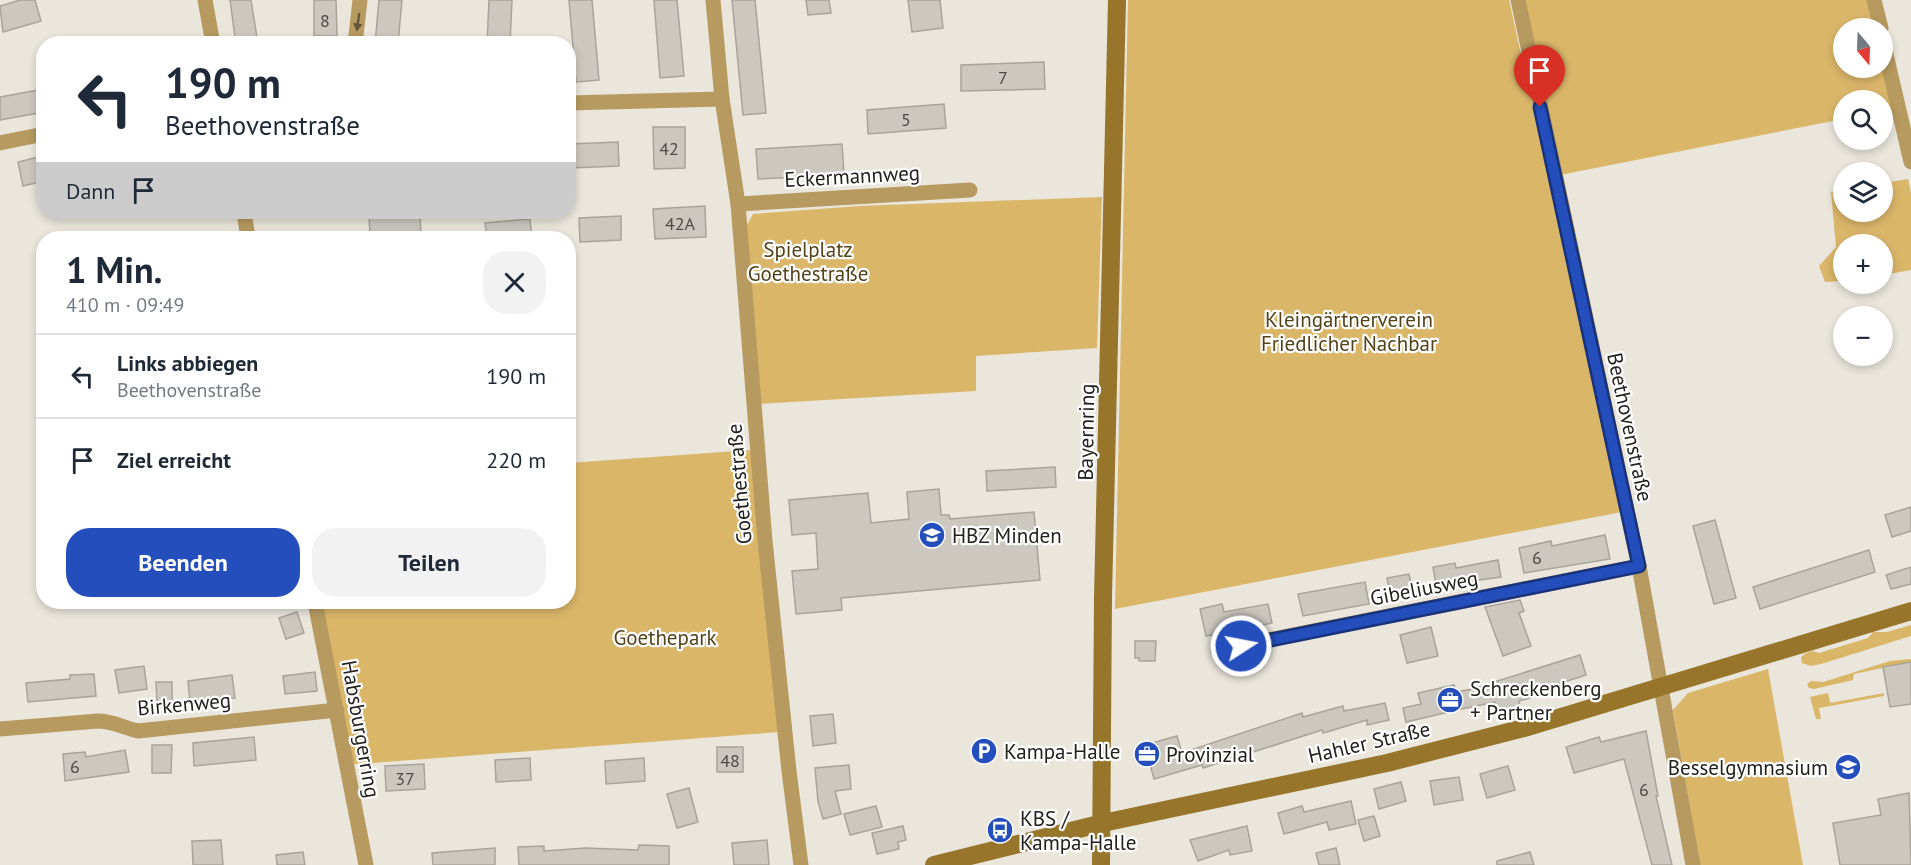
<!DOCTYPE html>
<html lang="de">
<meta charset="utf-8">
<style>
:root{--surface:#fff;--page:#f2f2f3;--text:#1f2937;--muted:#747a83;--line:#e0e1e3;--accent:#254ebd}
body{margin:0;font-family:"PT Sans",sans-serif;background:var(--page);color:var(--text);height:100vh;display:flex;flex-direction:column;font-size:22px;white-space:nowrap}
*{box-sizing:border-box;margin:0}
p{font-size:20px;color:var(--muted)}
.icon{flex:none;width:33px;height:33px;fill:none;stroke:currentColor;stroke-width:2;stroke-linecap:round;stroke-linejoin:round}
.map{position:relative;flex:1;overflow:hidden}
.drawer{position:absolute;left:36px;top:231px;width:540px;height:378px;display:flex;flex-direction:column;background:var(--surface);border-radius:24px;box-shadow:0 3px 9px #0003}
.drawer>*{flex:none}
.top-card{position:absolute;left:36px;top:36px;width:540px;height:183px;border-radius:24px;box-shadow:0 3px 9px #0003;background:#fff;color:var(--text);overflow:hidden}
.needle{width:39px;rotate:161deg}
.controls{position:absolute;left:1833px;top:18px;display:grid;gap:12px}
.controls a{display:grid;place-items:center;width:60px;height:60px;border-radius:50%;background:var(--surface);box-shadow:0 3px 9px #0003;font-size:30px}
.pin{position:absolute;display:grid;place-items:center;width:51px;height:51px;color:#fff;margin:-62px -26px;border-radius:50% 50% 50% 0;rotate:-45deg;box-shadow:0 0 6px #0007}
.pin .icon{rotate:45deg}
.me{position:absolute;width:66px;margin:-33px;rotate:79deg;stroke-linejoin:round;filter:drop-shadow(0 0 4px #0008)}
.turn{display:flex;align-items:center;gap:21px;height:126px;padding:0 30px;font-size:27px}
.turn .icon{width:78px;height:78px;stroke-width:2.5}
.turn b{display:block;font-size:42px;line-height:51px}
.then{display:flex;align-items:center;height:57px;padding:0 30px;background:#0003;gap:12px;font-size:22px}
.round{display:grid;place-items:center;flex:none;width:63px;height:63px;border-radius:24px;background:var(--page)}
.overview{display:flex;align-items:center;justify-content:space-between;height:102px;padding:0 30px}
h1{font-size:36px;font-weight:700;line-height:45px}
.cta{display:flex;gap:12px;margin-top:auto;padding:12px 30px}
.cta a{flex:1;height:69px;border-radius:24px;background:var(--accent);color:#fff;font-size:24px;font-weight:700;line-height:69px;text-align:center}
.cta a+a{background:var(--page);color:var(--text)}
ul{padding:0;list-style:none}
li{display:flex;align-items:center;gap:18px;height:84px;padding:0 30px;border-top:2px solid var(--line)}
li div{flex:1}
li b{display:block;font-size:22px}
li em{font-style:normal}
.map>svg:first-child{display:block}
</style>
<div class="map">
<svg width="1911" height="865" viewBox="0 0 1911 865">
<rect width="100%" height="100%" fill="#eae6dc"/>
<g fill="#dab669">
<polygon points="1128,0 1509,0 1622,512 1115,609"/>
<polygon points="1524,0 1870,0 1877,28 1844,28 1844,68 1882,68 1894,109 1883,112 1882,100 1844,100 1843,119 1560,175"/>
<polygon points="1908,179 1911,193 1911,270 1883,275 1882,244 1844,244 1843,281 1825,282 1819,266 1836,247 1831,192 1843,190 1844,212 1882,212 1883,183"/>
<polygon points="1102,197 1097,348 976,356 976,391 757,404 747,225 753,214 859,206"/>
<polygon points="751,450 779,732 346,765 320,602 568,602 569,463"/>
<polygon points="1911,625 1911,636 1821,664 1811,666 1802,663 1801,657 1806,653 1813,651 1819,653 1868,638 1873,632 1887,632"/>
<polygon points="1911,659 1911,662 1854,674 1853,680 1814,689 1809,688 1807,684 1811,681 1823,682 1890,661"/>
<polygon points="1768,669 1803,865 1700,865 1673,710 1688,693"/>
<polygon points="1828,693 1830,703 1884,693 1884,696 1819,708 1821,719 1816,719 1810,697"/>
</g>
<g fill="#ccc8bf" stroke="#a8a49b" stroke-width="1.5">
<polygon points="20,0 35,0 41,21 3,32 0,6"/>
<polygon points="230,0 251,0 258,44 236,44"/>
<polygon points="314,0 336,0 337,36 314,36"/>
<polygon points="379,0 402,0 398,44 375,44"/>
<polygon points="489,0 512,0 510,44 487,44"/>
<polygon points="569,0 592,0 599,80 576,82"/>
<polygon points="654,0 677,0 684,76 660,78"/>
<polygon points="732,0 755,0 766,113 743,115"/>
<polygon points="806,0 829,0 831,13 808,15"/>
<polygon points="908,0 940,0 943,28 912,32"/>
<polygon points="1044,62 1045,89 961,91 961,65"/>
<polygon points="44,89 44,112 0,120 0,97"/>
<polygon points="944,104 946,128 868,134 867,110"/>
<polygon points="653,127 685,127 685,168 654,169"/>
<polygon points="618,142 619,166 571,168 570,144"/>
<polygon points="842,144 844,175 758,179 756,149"/>
<polygon points="39,157 44,181 23,186 18,162"/>
<polygon points="705,206 706,237 655,239 653,209"/>
<polygon points="420,212 421,238 370,238 369,214"/>
<polygon points="621,216 621,240 580,242 579,218"/>
<polygon points="530,219 532,238 487,238 485,223"/>
<polygon points="1055,467 1056,487 987,491 986,471"/>
<polygon points="939,489 941,515 949,515 950,519 1034,512 1040,580 841,598 842,610 796,614 792,571 818,569 816,533 792,535 789,500 868,493 871,523 909,519 907,492"/>
<polygon points="1911,507 1911,531 1892,537 1885,515"/>
<polygon points="1715,520 1736,598 1714,604 1693,526"/>
<polygon points="1605,535 1610,559 1524,573 1519,548 1551,541 1552,546"/>
<polygon points="1869,550 1875,572 1760,609 1753,587"/>
<polygon points="1498,560 1501,577 1449,584 1449,588 1437,590 1433,567 1455,563 1456,568"/>
<polygon points="1911,567 1911,584 1891,589 1886,575"/>
<polygon points="1409,574 1413,595 1391,599 1387,578"/>
<polygon points="1365,582 1369,604 1303,616 1298,594"/>
<polygon points="1520,600 1524,611 1519,613 1531,646 1503,656 1485,607"/>
<polygon points="1222,604 1224,612 1268,604 1272,623 1206,636 1200,609"/>
<polygon points="297,612 304,633 286,639 279,618"/>
<polygon points="1431,627 1438,656 1407,663 1400,635"/>
<polygon points="1135,641 1156,641 1155,661 1139,661 1139,658 1135,658"/>
<polygon points="1580,655 1586,675 1542,689 1544,694 1519,701 1520,706 1498,712 1495,702 1461,709 1460,705 1448,707 1449,712 1406,722 1403,708 1421,704 1418,693 1454,685 1456,692 1472,689"/>
<polygon points="1911,662 1911,704 1890,707 1883,667"/>
<polygon points="144,666 147,689 119,693 115,670"/>
<polygon points="315,672 317,691 285,694 283,676"/>
<polygon points="94,674 96,696 28,702 26,683 70,679 70,675"/>
<polygon points="232,675 235,698 190,702 188,681"/>
<polygon points="156,682 172,682 172,702 157,703"/>
<polygon points="1385,703 1389,720 1367,725 1367,720 1323,733 1322,730 1203,768 1202,765 1154,779 1145,745 1177,736 1182,753 1302,713 1303,717 1343,706 1344,711"/>
<polygon points="833,714 836,743 813,746 810,716"/>
<polygon points="1646,731 1658,796 1656,796 1672,865 1652,865 1624,759 1574,773 1566,747 1599,737 1601,742"/>
<polygon points="254,737 256,760 194,766 193,743"/>
<polygon points="152,745 172,745 171,773 152,773"/>
<rect x="717" y="747" width="26" height="25"/>
<polygon points="125,750 129,772 65,781 63,754 85,752 86,757"/>
<polygon points="530,758 531,780 496,782 495,760"/>
<polygon points="644,758 645,781 606,784 605,761"/>
<polygon points="424,764 425,789 386,791 385,766"/>
<polygon points="849,765 851,789 835,791 841,814 823,819 818,801 815,768"/>
<polygon points="1508,766 1515,790 1487,798 1480,774"/>
<polygon points="1459,777 1463,800 1434,805 1430,781"/>
<polygon points="1401,782 1406,801 1379,809 1374,789"/>
<polygon points="689,788 698,822 677,828 667,794"/>
<polygon points="1909,793 1911,865 1840,865 1833,823 1881,815 1878,799"/>
<polygon points="1351,801 1356,824 1329,830 1327,822 1284,834 1278,813 1302,806 1304,812"/>
<polygon points="876,806 882,827 850,835 844,814"/>
<polygon points="1374,816 1380,836 1364,841 1358,820"/>
<polygon points="903,826 906,840 898,842 899,849 877,854 872,833"/>
<polygon points="1247,826 1252,851 1230,855 1229,850 1198,861 1190,840"/>
<polygon points="221,840 223,865 193,865 192,841"/>
<polygon points="767,840 769,865 734,865 732,843"/>
<polygon points="639,845 669,846 669,865 519,865 518,847 544,846 544,851 585,848 638,850"/>
<polygon points="495,848 495,865 433,865 432,853"/>
<polygon points="1336,848 1340,865 1319,865 1316,853"/>
<polygon points="303,852 305,865 277,865 276,855"/>
<polygon points="1530,852 1534,865 1497,865 1497,861"/>
</g>
<g fill="none" stroke-linecap="round" stroke-linejoin="round">
<g stroke="#b69a60" stroke-width="15">
<polyline points="205,0 213,44"/>
<polyline points="713,0 722,99 738,204 765,541 789,771 801,865"/>
<polyline points="1518,0 1639,566 1693,865"/>
<polyline points="1874,0 1881,28"/>
<polyline points="1882,37 1911,162"/>
<polyline points="355,44 360,0"/>
<polyline points="568,103 722,99"/>
<polyline points="0,143 44,134"/>
<polyline points="738,204 970,190"/>
<polyline points="244,212 248,238"/>
<polyline points="315,602 366,865"/>
<polyline points="1218,650 1639,566"/>
<path d="M 0,729 L 98,721 C 113,721 124,728 138,731 L 337,710"/>
</g>
<g stroke="#97762b" stroke-width="18">
<polyline points="934,865 1103,823 1387,763 1528,727 1911,611"/>
<polyline points="1101,865 1103,597 1117,0"/>
</g>
</g>
<defs><path id="oneway-solid" d="M-6-.8H1V-3.2L6.5 0L1 3.2V.8H-6Z" transform="scale(1.5)"/></defs>
<use fill="#65573c" href="#oneway-solid" transform="translate(358 22) rotate(98)"/>
<g fill="none" stroke-linecap="round" stroke-linejoin="round">
<defs>
<polyline id="route" points="1241,646 1639,566 1540,107"/>
</defs>
<use href="#route" stroke="#18337b" stroke-width="15"/>
<use href="#route" stroke="#254ebd" stroke-width="10"/>
</g>
<defs>
<symbol id="school-disc" viewBox="-11 -11 22 22"><circle r="9.5" fill="#254ebd" stroke="#fff"/><path d="M0-5L7-2L0 1L-7-2ZM-4 1L0 2.5L4 1V4Q0 6-4 4Z" fill="#fff"/></symbol>
<symbol id="office-disc" viewBox="-11 -11 22 22"><circle r="9.5" fill="#254ebd" stroke="#fff"/><path d="M-6-3h4V-5.5h4V-3h4V5H-6ZM-1-4.5V-3h2v-1.5ZM-6 0V1H6V0Z" fill="#fff"/></symbol>
<symbol id="parking-disc" viewBox="-11 -11 22 22"><circle r="9.5" fill="#254ebd" stroke="#fff"/><path d="M-3.5-5.5H1a3.5 3.5 0 0 1 0 7H-1V5.5H-3.5ZM-1-3.4V-.6H.8a1.4 1.4 0 0 0 0-2.8Z" fill="#fff"/></symbol>
<symbol id="bus-disc" viewBox="-11 -11 22 22"><circle r="9.5" fill="#254ebd" stroke="#fff"/><path d="M-5-6H5V4H4V6H2V4H-2V6H-4V4H-5ZM-3.5-4V0h7V-4ZM-3.5 1.2v1.5H-2V1.2ZM2 1.2v1.5H3.5V1.2Z" fill="#fff"/></symbol>
</defs>
<g fill-rule="evenodd">
<use href="#school-disc" x="917" y="520" width="30" height="30"/>
<use href="#office-disc" x="1435" y="685" width="30" height="30"/>
<use href="#parking-disc" x="969" y="736" width="30" height="30"/>
<use href="#office-disc" x="1132" y="739" width="30" height="30"/>
<use href="#school-disc" x="1833" y="752" width="30" height="30"/>
<use href="#bus-disc" x="985" y="815" width="30" height="30"/>
</g>
<g text-anchor="middle" dominant-baseline="central" stroke-width="4.5" stroke-linejoin="round" paint-order="stroke">
<g font-size="18" fill="#4d4b46">
<text x="325" y="20">8</text>
<text x="1003" y="77">7</text>
<text x="906" y="119">5</text>
<text x="669" y="148">42</text>
<text x="680" y="223">42A</text>
<text x="1537" y="557">6</text>
<text x="730" y="760">48</text>
<text x="75" y="766">6</text>
<text x="405" y="778">37</text>
<text x="1644" y="789">6</text>
</g>
<g font-size="21" fill="#23211e" stroke="#fff">
<text transform="translate(852 176) rotate(-3)">Eckermannweg</text>
<text transform="translate(1630 427) rotate(78)">Beethovenstraße</text>
<text transform="translate(1086 432) rotate(-89)">Bayernring</text>
<text transform="translate(739 484) rotate(-95)">Goethestraße</text>
<text transform="translate(1424 588) rotate(-11)">Gibeliusweg</text>
<text transform="translate(184 704) rotate(-5)">Birkenweg</text>
<text transform="translate(361 729) rotate(80)">Habsburgerring</text>
<text transform="translate(1369 742) rotate(-13)">Hahler Straße</text>
</g>
<g font-size="21" fill="#544219" stroke="#fff">
<text x="808" y="249">Spielplatz<tspan x="808" dy="24">Goethestraße</tspan></text>
<text x="1349" y="319">Kleingärtnerverein<tspan x="1349" dy="24">Friedlicher Nachbar</tspan></text>
<text x="665" y="637">Goethepark</text>
</g>
<g font-size="21" fill="#23211e" stroke="#fff" text-anchor="start">
<text x="952" y="535">HBZ Minden</text>
<text x="1470" y="688">Schreckenberg<tspan x="1470" dy="24">+ Partner</tspan></text>
<text x="1004" y="751">Kampa-Halle</text>
<text x="1166" y="754">Provinzial</text>
<text x="1828" y="767" text-anchor="end">Besselgymnasium</text>
<text x="1020" y="818">KBS /<tspan x="1020" dy="24">Kampa-Halle</tspan></text>
</g>
</g>
</svg>
<div class="controls">
<a><svg class="needle" viewBox="-14 -14 28 28"><path d="M0-13l5 13h-10z" fill="#e53935"/><path d="M0 13l5-13h-10z" fill="#747a83"/></svg></a>
<a><svg class="icon" aria-label="search" viewBox="0 0 24 24"><circle cx="10" cy="10" r="6"/><path d="M15 15l6 6"/></svg></a>
<a><svg class="icon" aria-label="layers" viewBox="0 0 24 24"><path d="M12 4l9 5-9 5-9-5zM3 14l9 5 9-5"/></svg></a>
<a>+</a>
<a>−</a>
</div>
<div class="pin" style="left:1540px;top:107px;background:#d93025"><svg class="icon" aria-label="arrive" viewBox="0 0 24 24"><path d="M6 21V4h12l-3 4 3 4H6"/></svg></div>
<svg class="me" style="left:1241px;top:646px" viewBox="-20 -20 40 40"><circle r="17" fill="#254ebd" stroke="#fff" stroke-width="3"/><path d="M0-11L8 9 0 5-8 9z" fill="#fff"/></svg>
<div class="top-card">
<div class="turn"><svg class="icon" aria-label="left" viewBox="0 0 24 24"><path d="M17 20v-9H6M10 6l-5 5 5 5"/></svg><div><b>190 m</b>Beethovenstraße</div></div>
<div class="then">Dann<svg class="icon" aria-label="arrive" viewBox="0 0 24 24"><path d="M6 21V4h12l-3 4 3 4H6"/></svg></div>
</div>
<section class="drawer">
<div class="overview"><div><h1>1 Min.</h1><p>410 m · 09:49</p></div><a class="round"><svg class="icon" aria-label="close" viewBox="0 0 24 24"><path d="M6 6l12 12M18 6L6 18"/></svg></a></div>
<ul>
<li><svg class="icon" aria-label="left" viewBox="0 0 24 24"><path d="M17 20v-9H6M10 6l-5 5 5 5"/></svg><div><b>Links abbiegen</b><p>Beethovenstraße</p></div><em>190 m</em></li>
<li><svg class="icon" aria-label="arrive" viewBox="0 0 24 24"><path d="M6 21V4h12l-3 4 3 4H6"/></svg><div><b>Ziel erreicht</b></div><em>220 m</em></li>
</ul>
<div class="cta"><a>Beenden</a><a>Teilen</a></div>
</section>
</div>
